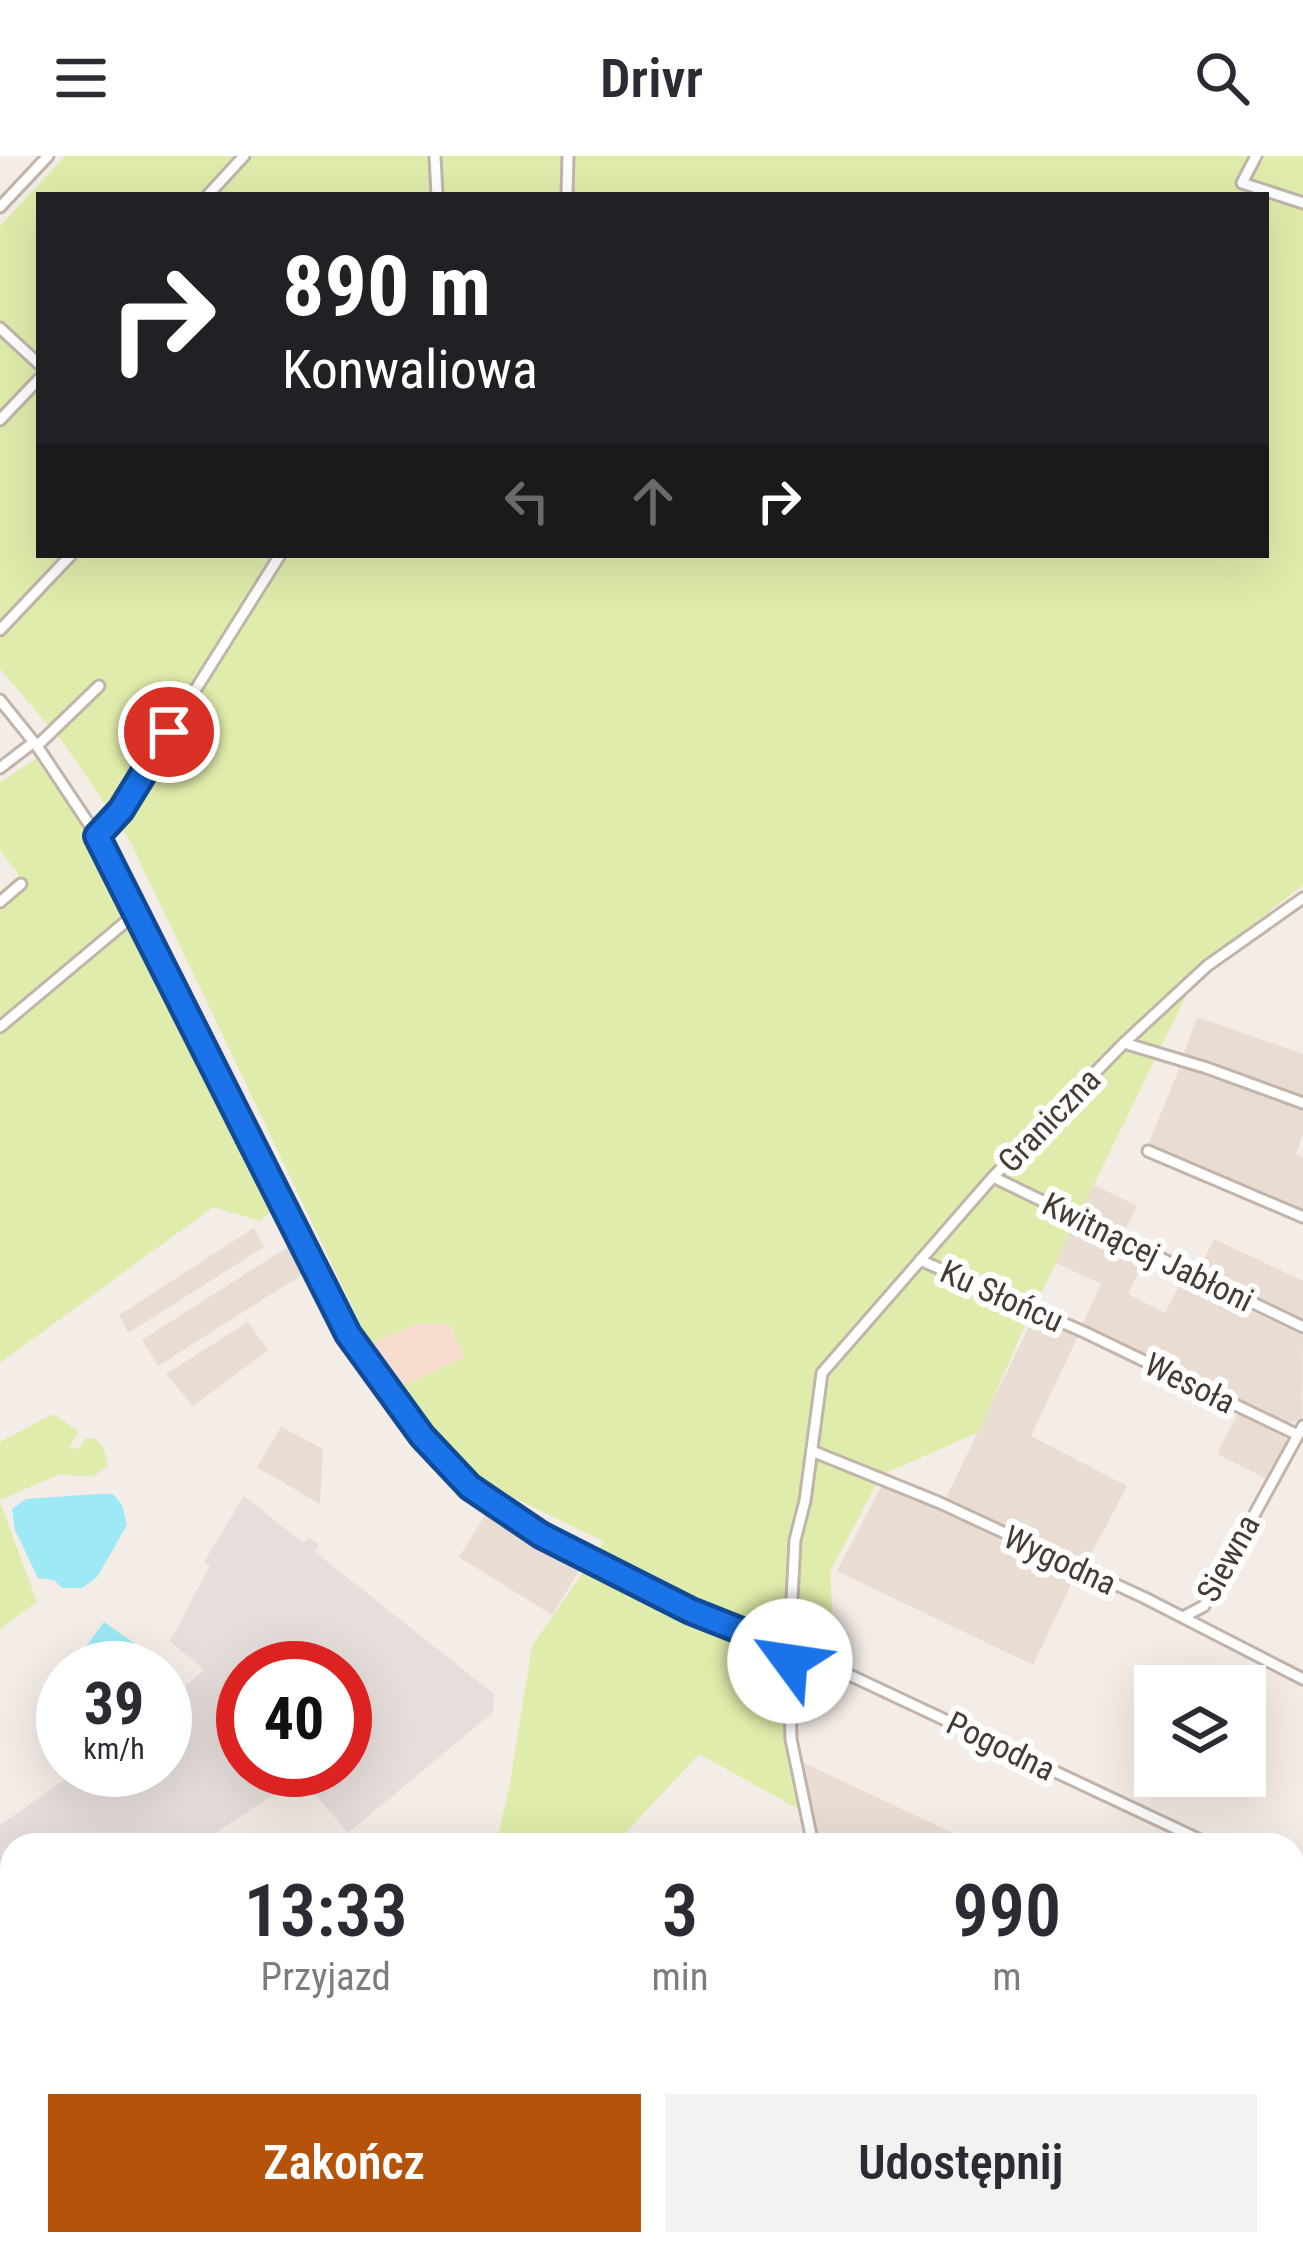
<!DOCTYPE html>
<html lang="pl">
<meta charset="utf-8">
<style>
:root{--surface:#fff;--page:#f2f2f3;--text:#2b2b33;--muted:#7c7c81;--accent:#b45309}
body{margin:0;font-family:"Roboto Condensed",sans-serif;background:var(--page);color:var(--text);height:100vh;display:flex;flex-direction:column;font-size:45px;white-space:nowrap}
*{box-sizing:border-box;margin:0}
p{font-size:39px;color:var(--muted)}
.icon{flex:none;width:66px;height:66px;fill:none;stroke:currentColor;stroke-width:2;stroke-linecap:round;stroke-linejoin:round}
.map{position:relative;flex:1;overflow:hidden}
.sheet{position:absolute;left:0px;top:1677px;width:1305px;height:423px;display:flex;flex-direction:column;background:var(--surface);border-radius:36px 36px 0 0;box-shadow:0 12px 48px #0002}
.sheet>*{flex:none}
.guide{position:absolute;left:36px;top:36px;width:1233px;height:366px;border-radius:0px;box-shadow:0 12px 48px #0002;background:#202124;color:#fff;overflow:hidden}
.tools{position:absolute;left:1134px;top:1509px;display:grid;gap:24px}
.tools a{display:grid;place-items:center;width:132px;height:132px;border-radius:0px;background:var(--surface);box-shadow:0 12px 48px #0002;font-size:60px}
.speed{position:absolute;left:36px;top:1485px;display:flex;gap:24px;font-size:60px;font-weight:700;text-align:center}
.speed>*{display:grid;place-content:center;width:156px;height:156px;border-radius:50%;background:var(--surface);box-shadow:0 12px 48px #0002;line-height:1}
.speed small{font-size:30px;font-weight:400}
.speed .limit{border:18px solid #d22;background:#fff;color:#111}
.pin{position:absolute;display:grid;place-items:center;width:102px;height:102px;color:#fff;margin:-51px;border:6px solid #fff;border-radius:50%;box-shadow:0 3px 12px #0007}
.me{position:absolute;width:132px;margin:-66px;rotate:301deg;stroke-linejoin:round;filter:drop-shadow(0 0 9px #0008)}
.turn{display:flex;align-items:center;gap:42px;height:252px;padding:0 48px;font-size:54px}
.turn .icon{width:156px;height:156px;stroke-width:2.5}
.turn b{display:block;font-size:84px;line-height:102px}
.lanes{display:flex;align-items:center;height:114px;padding:0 48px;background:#0003;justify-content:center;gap:60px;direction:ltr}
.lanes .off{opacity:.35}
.eta{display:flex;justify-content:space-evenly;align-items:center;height:204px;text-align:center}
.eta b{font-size:72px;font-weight:600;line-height:84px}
.primary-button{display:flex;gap:24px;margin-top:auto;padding:24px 48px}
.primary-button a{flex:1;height:138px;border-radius:0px;background:var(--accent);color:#fff;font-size:48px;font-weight:600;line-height:138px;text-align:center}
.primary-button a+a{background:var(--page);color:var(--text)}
header{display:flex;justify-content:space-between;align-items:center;height:156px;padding:0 48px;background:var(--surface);font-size:54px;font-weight:600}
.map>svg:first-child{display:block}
</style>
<header><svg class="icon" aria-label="menu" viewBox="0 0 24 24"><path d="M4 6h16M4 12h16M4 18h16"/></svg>Drivr<svg class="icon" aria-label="search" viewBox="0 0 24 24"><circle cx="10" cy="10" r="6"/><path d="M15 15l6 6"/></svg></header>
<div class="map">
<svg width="1303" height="2099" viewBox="0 0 1303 2099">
<rect width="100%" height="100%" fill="#f4ece6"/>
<g fill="#e9dcd3">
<polygon points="1197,861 1303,898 1303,942 1183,901"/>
<polygon points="1181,908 1303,950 1303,978 1296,998 1303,1001 1303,1054 1148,989"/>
<polygon points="1063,1014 1137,1050 1122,1080 1048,1045"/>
<polygon points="992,1029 1145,1103 1128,1138 1165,1157 1183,1122 1303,1180 1302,1263 1288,1267 1082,1169 1101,1128 963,1063"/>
<polygon points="254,1072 264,1091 128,1177 119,1159"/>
<polygon points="1214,1083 1303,1125 1303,1166 1197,1117"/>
<polygon points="289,1090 303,1118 158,1210 142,1184"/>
<polygon points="1034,1160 1078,1180 1031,1280 1127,1330 1084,1412 946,1342"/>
<polygon points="248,1166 268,1194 193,1250 166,1218"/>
<polygon points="1238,1257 1283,1278 1286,1286 1265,1322 1217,1298"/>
<polygon points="281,1271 323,1293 320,1348 257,1311"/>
<polygon points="882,1329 943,1353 1076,1418 1033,1509 837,1415"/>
<polygon points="487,1356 579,1415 552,1459 459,1401"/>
<polygon points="800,1605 978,1689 836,1689 816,1679"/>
</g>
<polygon fill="#f8dccf" points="448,1166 466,1201 397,1232 370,1188 418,1168"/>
<g fill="#e6dedb" fill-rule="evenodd">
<path d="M 244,1340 L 303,1387 L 309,1382 L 319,1389 L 315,1396 L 494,1538 L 493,1556 L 348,1677 L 300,1621 L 197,1689 L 12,1689 L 12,1814 L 0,1822 L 0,1669 L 79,1614 L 165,1614 L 165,1547 L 204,1514 L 170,1485 L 210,1410 L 204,1406 ZM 243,1512 L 345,1512 L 345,1614 L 243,1614 Z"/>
<polygon points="637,2088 818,2088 815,2099 671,2099"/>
</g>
<g fill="#e0ecab" fill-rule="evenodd">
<path d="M 65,0 L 1303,0 L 1303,729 L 1201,809 L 1023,1174 L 979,1276 L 881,1319 L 830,1416 L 835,1499 L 801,1481 C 769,1538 785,1593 799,1653 L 699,1598 L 614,1689 L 496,1689 L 509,1633 L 532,1490 L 604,1386 L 482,1326 L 397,1232 L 465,1201 L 449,1167 L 418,1168 L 370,1188 L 129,683 L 65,589 L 0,513 L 0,70 ZM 39,39 L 1266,39 L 1266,399 L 39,399 Z"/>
<polygon points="36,603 100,695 246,1001 278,1050 260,1065 213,1051 0,1207 0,735 19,719 0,694 0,626"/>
<polygon points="53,1258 77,1274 78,1278 69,1291 79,1293 86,1282 95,1283 104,1293 108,1309 93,1321 60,1318 0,1344 0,1286"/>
<polygon points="0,1346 37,1446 0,1473"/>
<polygon points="1293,2075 1303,2077 1303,2099 1022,2099 991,2090 1293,2088"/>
</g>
<g fill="#9de9f6">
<polygon points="97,1338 113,1338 122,1349 127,1369 97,1421 82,1432 62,1432 54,1424 38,1422 15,1374 12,1353 26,1343"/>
<polygon points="104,1466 135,1488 122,1512 97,1512 79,1500"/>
</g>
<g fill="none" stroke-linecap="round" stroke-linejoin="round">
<defs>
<g id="minor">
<polyline points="435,0 437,39"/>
<polyline points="1256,0 1242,27 1303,47"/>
<polyline points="208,39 244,0"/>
<polyline points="567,39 568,0"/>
<polyline points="0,51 48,0"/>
<polyline points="0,172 39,208"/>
<polyline points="0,264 39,223"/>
<polyline points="0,474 71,399"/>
<polyline points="0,544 37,590 97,680 220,920 261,1011 348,1178 422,1280 458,1320 541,1379 691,1455 777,1489 789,1501"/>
<polyline points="37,590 99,530"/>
<polyline points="0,612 34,586"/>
<polyline points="97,680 120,654 280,399"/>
<polyline points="0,746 21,728"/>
<polyline points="0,871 135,758"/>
<polyline points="1124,887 1207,912 1303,947"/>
<polyline points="1148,995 1303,1061"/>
<polyline points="993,1021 1303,1171"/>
<polyline points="920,1104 1084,1176 1296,1278"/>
<polyline points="812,1295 938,1346 1145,1442 1303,1523"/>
<polyline points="1185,1460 1204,1450 1303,1270"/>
<polyline points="790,1491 1211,1689"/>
<polyline points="813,1689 791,1583 789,1501 795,1384 805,1345 822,1217 993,1021 1124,887 1207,810 1303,742"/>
<polyline points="1293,1729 1303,1734"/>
<polyline points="892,2088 894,2099"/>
</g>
</defs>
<use href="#minor" stroke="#c3b4aa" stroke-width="15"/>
<use href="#minor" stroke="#fff" stroke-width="9"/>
</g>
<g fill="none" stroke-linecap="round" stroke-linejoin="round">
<defs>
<polyline id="route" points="169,576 121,654 97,680 348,1178 422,1280 470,1331 541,1379 691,1455 777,1489 790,1505"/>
</defs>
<use href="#route" stroke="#114b97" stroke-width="30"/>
<use href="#route" stroke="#1a73e8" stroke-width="21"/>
</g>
<g text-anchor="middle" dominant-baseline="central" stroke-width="12" stroke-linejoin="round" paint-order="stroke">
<g font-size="33" fill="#473b34" stroke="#fff">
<text transform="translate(1049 964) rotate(-46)">Graniczna</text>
<text transform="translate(1148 1096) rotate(26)">Kwitnącej Jabłoni</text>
<text transform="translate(1002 1140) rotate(24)">Ku Słońcu</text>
<text transform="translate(1190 1227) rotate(26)">Wesoła</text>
<text transform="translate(1228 1402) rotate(-61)">Siewna</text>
<text transform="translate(1060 1404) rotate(25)">Wygodna</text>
<text transform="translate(1001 1590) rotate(26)">Pogodna</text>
</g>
</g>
</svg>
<div class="tools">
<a><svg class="icon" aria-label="layers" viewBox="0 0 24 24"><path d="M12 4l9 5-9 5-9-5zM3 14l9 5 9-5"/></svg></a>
</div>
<div class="speed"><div>39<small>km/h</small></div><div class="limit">40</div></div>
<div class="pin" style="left:169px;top:576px;background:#d93025"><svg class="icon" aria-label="arrive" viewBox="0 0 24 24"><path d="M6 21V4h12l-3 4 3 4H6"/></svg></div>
<svg class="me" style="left:790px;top:1505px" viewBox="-20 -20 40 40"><circle r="19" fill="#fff"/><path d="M0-13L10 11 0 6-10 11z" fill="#1a73e8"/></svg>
<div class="guide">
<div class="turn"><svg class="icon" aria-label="right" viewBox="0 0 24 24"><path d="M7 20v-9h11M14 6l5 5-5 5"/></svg><div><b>890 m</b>Konwaliowa</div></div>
<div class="lanes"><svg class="icon off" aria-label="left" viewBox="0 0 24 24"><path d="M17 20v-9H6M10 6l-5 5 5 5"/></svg><svg class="icon off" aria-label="ahead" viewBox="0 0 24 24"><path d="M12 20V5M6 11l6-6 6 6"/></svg><svg class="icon" aria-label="right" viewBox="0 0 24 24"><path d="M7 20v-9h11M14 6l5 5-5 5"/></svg></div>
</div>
<section class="sheet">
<div class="eta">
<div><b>13:33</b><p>Przyjazd</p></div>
<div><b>3</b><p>min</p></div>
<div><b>990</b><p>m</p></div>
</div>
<div class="primary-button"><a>Zakończ</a><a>Udostępnij</a></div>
</section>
</div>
